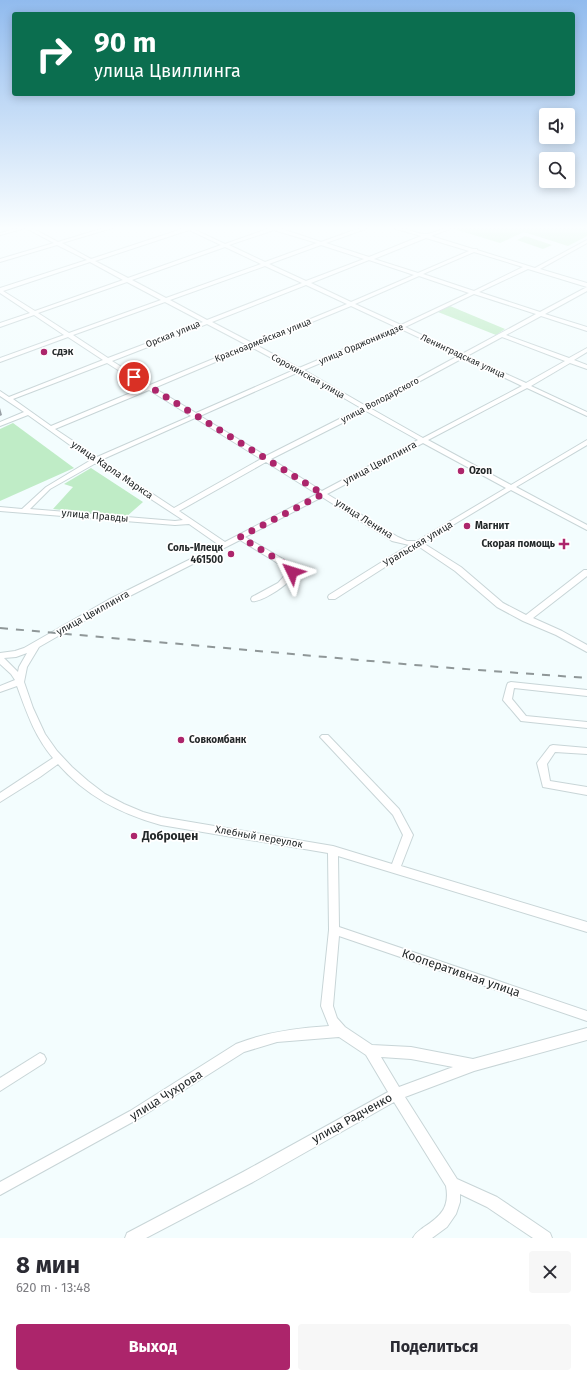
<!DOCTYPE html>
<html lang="ru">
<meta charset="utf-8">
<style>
:root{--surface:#fff;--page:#f7f7f7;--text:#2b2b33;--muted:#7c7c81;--accent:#ac256b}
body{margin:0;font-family:"Fira Sans",sans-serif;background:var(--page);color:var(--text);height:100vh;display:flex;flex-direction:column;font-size:15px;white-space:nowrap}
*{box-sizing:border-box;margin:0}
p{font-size:13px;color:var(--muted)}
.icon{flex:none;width:22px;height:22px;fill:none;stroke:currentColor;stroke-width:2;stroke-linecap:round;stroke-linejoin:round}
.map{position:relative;height:1238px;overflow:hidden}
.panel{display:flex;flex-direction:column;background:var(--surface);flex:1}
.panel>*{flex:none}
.hud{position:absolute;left:12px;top:12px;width:563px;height:84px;border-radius:4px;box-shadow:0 2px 10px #0003;background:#0b6e4f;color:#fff;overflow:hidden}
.buttons{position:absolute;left:539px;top:108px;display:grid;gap:8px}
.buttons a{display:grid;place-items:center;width:36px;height:36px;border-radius:4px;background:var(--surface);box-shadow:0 2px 10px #0003;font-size:20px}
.pin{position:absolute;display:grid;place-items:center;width:34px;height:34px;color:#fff;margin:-17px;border:2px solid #fff;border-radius:50%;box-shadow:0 1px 4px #0007}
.me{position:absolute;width:44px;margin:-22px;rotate:311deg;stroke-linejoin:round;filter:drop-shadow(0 0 3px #0008)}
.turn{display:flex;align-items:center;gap:14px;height:84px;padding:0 16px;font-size:18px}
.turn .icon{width:52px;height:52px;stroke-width:2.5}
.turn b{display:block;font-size:28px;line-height:34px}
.round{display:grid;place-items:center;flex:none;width:42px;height:42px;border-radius:4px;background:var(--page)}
.overview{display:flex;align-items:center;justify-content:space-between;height:68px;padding:0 16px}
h1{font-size:24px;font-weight:700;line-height:30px}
.primary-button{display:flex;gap:8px;margin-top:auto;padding:8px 16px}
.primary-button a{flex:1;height:46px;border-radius:4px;background:var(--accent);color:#fff;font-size:16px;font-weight:700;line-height:46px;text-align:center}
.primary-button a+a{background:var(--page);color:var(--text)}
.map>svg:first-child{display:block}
</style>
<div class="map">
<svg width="587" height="1238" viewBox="0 0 587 1238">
<rect width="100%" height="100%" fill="#f3fdfe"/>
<g fill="#bfecc6">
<polygon points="455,227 587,227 587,236 568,246 524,232 500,243 451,228"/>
<polygon points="525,236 552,245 543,249 517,240"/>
<polygon points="450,306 505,329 496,335 438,312"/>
<polygon points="13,423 74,468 0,501 0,429"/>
<polygon points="91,468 143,502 126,517 53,509 73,487 64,484"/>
</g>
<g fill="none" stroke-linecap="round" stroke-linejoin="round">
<defs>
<g id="minor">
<path d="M 22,227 L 30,227 L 58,242 L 107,227 L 112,227 L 112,228 L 62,243 L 91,259 L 185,228 L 184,227 L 193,227 L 193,229 L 225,244 L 270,228 L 269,227 L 279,227 L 279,228 L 321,242 L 363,227 L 368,227 L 368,228 L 326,243 L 369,257 L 421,236 L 393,228 L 393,227 C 404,227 414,233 424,234 C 432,235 443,227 452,227 L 452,228 L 431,236 L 473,249 L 477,249 L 477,250 L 535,268 L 587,240 L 587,243 L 540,269 L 587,283 L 587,287 L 528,269 L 479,292 L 540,312 L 587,287 L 587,291 L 545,314 L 587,327 L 587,331 L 541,316 L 506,335 L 569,358 L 587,348 L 587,352 L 574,360 L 587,365 L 587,369 L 570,363 L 531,386 L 587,412 L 587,416 L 527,388 L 428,440 L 511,485 L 587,440 L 587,445 L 516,487 L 587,525 L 587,530 L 511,490 L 423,543 L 461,567 L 503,603 L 526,615 L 584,570 L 587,570 L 587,576 L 533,618 L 562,631 L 587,645 L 587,652 L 556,635 L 523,621 L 497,607 L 455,571 L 418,546 L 335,599 L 329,599 L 328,597 L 329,595 L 409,545 L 392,541 L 322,497 L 245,537 L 290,563 L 294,566 L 296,572 C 294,576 292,579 288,582 C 282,588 260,603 252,601 L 251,599 L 252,597 L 278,583 L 288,572 L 287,569 L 284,567 L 240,540 L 114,604 L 39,647 L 27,667 L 24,682 L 33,708 L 45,734 L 57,751 L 72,767 L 88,781 L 105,794 L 124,804 L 143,812 L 161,817 L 333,846 L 392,864 L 403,835 L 393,815 L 322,739 L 320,737 L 322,735 L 328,735 L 399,809 L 413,835 L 401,866 L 587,922 L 587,932 L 338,856 L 339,927 L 587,1011 L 587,1021 L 339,936 L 333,1006 L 337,1018 L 345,1027 L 372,1045 L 411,1047 L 473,1059 L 587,1028 L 587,1040 L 474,1071 L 405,1097 L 457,1179 L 497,1197 L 550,1233 L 552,1238 L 533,1238 L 487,1207 L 460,1194 L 460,1202 L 456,1214 L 447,1227 L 432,1238 L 413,1238 C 416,1232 419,1231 424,1227 C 441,1216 450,1207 446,1186 L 394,1102 L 253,1182 L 146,1238 L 125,1238 L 127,1233 L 243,1172 L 388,1092 L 366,1055 L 339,1037 L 277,1042 L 244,1052 L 138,1119 L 0,1195 L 0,1182 L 130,1111 L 236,1044 C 266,1032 297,1028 329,1026 L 321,1006 L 329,930 L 328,853 L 161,825 C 121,814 86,796 58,764 L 40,777 L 0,802 L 0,793 L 53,758 C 34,735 27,713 17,686 L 0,692 L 0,686 L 15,680 L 11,674 L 0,664 L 0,653 L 15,651 L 24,648 L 108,600 L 219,545 L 189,524 L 175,525 L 0,511 L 0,507 L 22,509 L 46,487 L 91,460 L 28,415 L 0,426 L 0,422 L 24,412 L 0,396 L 0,391 L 9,397 L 103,360 L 68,337 L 0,362 L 0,358 L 64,335 L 34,315 L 0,327 L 0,323 L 30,313 L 0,293 L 0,288 L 87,260 L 57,245 L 0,262 L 0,259 L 54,243 L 26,228 L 0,235 L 0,233 ZM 189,230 L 221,245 L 128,278 L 95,261 ZM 274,230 L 317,243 L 265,262 L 229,245 ZM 426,238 L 469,251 L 418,273 L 374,259 ZM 321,245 L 364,259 L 306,281 L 269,264 ZM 225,247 L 261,264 L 166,298 L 132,280 ZM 474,252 L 523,267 L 474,291 L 423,274 ZM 369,260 L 414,275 L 351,302 L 311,283 ZM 90,262 L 123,280 L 35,311 L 3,291 ZM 265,266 L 302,283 L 207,320 L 170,300 ZM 419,276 L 469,293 L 401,325 L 355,304 ZM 127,282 L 161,300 L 69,333 L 38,313 ZM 306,285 L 347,304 L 252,343 L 212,322 ZM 474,294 L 536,314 L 462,354 L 405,327 ZM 165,302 L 203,322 L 108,358 L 73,335 ZM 351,306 L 396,327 L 299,368 L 256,345 ZM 207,324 L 247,345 L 150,385 L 112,361 ZM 401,329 L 458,356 L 366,406 L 304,370 ZM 502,337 L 565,361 L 526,383 L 467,356 ZM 251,347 L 294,370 L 196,413 L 154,388 ZM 463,358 L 522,386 L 423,438 L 370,408 ZM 107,363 L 145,387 L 51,426 L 13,399 ZM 299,372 L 361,408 L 266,456 L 200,416 ZM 149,390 L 191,416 L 97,457 L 55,429 ZM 366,411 L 418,440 L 322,491 L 271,459 ZM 195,418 L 261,459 L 174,508 L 101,460 ZM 423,443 L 506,488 L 417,541 L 407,541 L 398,537 L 327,494 ZM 266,462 L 317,494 L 225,542 L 179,511 ZM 96,463 L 183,520 L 175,521 L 30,509 L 50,489 ZM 27,653 L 19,667 L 18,672 L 4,658 L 16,657 ZM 381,1057 L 411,1059 L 453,1067 L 399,1087 Z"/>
<polygon points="511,682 587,690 587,696 514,688 512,699 526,716 587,722 587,728 521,721 503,700 507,685 508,683"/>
<polygon points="553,745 587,748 587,754 555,752 547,764 550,781 587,787 587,795 543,787 537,763 550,746"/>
<polygon points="40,1053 44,1055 46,1059 44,1063 0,1091 0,1078"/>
</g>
</defs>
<use href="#minor" stroke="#c8d5d7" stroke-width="2"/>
<use href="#minor" fill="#fff" fill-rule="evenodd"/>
<polyline stroke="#8f9798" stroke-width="2" stroke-dasharray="8 8" stroke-linecap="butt" points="0,628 438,667 587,678"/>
</g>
<polygon fill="#989fa4" points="0,408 2,415 0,416"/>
<linearGradient id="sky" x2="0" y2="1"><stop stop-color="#91bbee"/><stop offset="0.57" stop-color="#fafeff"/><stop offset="1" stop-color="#fafeff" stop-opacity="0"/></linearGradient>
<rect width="587" height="400" fill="url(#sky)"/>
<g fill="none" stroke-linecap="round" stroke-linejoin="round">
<polyline stroke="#ac256b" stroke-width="7" stroke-dasharray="0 12.6" points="134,377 323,494 240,537 287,565 291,568 292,572"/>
</g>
<g fill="#ac256b" stroke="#fff" stroke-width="1.5">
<circle cx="44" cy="352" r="4"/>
<circle cx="461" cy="471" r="4"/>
<circle cx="467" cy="526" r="4"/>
<path d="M562 538h4v4h4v4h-4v4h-4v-4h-4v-4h4z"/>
<circle cx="231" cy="554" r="4"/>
<circle cx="181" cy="740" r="4"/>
<circle cx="134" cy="836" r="4"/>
</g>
<g text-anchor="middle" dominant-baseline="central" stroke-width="3.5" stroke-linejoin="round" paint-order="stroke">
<g font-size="9" fill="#24292a" stroke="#fff">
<text transform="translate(173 334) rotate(-22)">Орская улица</text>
<text transform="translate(263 340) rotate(-22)">Красноармейская улица</text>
<text transform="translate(361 344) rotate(-23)">улица Орджоникидзе</text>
<text transform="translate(463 356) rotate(25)">Ленинградская улица</text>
<text transform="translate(308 376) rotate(29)">Сорокинская улица</text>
<text transform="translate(380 400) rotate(-28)">улица Володарского</text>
</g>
<g font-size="9" font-weight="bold" fill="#24292a" stroke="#fff" text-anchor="start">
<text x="52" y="352">СДЭК</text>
</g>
<g font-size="10" fill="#24292a" stroke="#fff">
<text transform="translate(380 463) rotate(-28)">улица Цвиллинга</text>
<text transform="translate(112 470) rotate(34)">улица Карла Маркса</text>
<text transform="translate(95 516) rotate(5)">улица Правды</text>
<text transform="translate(364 519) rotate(32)">улица Ленина</text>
<text transform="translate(418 544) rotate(-31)">Уральская улица</text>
<text transform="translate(93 613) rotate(-29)">улица Цвиллинга</text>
<text transform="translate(259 837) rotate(10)">Хлебный переулок</text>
</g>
<g font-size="10" font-weight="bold" fill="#24292a" stroke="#fff" text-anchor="start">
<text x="469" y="471">Ozon</text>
<text x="475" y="526">Магнит</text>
<text x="555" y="544" text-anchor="end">Скорая помощь</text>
<text x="223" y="548" text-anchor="end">Соль-Илецк<tspan x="223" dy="12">461500</tspan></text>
<text x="189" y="740">Совкомбанк</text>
</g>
<g font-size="12" font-weight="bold" fill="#24292a" stroke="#fff" text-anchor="start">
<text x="142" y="836">Доброцен</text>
</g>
<g font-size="12" fill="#24292a" stroke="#fff">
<text transform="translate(461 973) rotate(19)">Кооперативная улица</text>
<text transform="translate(166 1095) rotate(-32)">улица Чухрова</text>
<text transform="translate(352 1118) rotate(-29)">улица Радченко</text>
</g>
</g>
</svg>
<div class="buttons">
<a><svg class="icon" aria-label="sound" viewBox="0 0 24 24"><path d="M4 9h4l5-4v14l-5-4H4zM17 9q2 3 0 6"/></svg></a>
<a><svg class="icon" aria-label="search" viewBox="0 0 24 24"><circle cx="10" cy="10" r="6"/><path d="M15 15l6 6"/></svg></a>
</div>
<div class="pin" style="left:134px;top:377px;background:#d93025"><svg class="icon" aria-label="arrive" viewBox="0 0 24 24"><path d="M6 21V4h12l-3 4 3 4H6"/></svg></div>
<svg class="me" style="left:292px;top:572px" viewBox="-20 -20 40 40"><path d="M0-17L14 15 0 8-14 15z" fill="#ac256b" stroke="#fff" stroke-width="4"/></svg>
<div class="hud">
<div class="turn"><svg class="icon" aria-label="right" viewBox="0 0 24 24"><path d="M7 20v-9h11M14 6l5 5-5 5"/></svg><div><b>90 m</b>улица Цвиллинга</div></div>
</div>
</div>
<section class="panel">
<div class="overview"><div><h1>8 мин</h1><p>620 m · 13:48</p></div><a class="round"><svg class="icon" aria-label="close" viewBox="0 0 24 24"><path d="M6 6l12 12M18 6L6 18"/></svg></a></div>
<div class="primary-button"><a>Выход</a><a>Поделиться</a></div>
</section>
